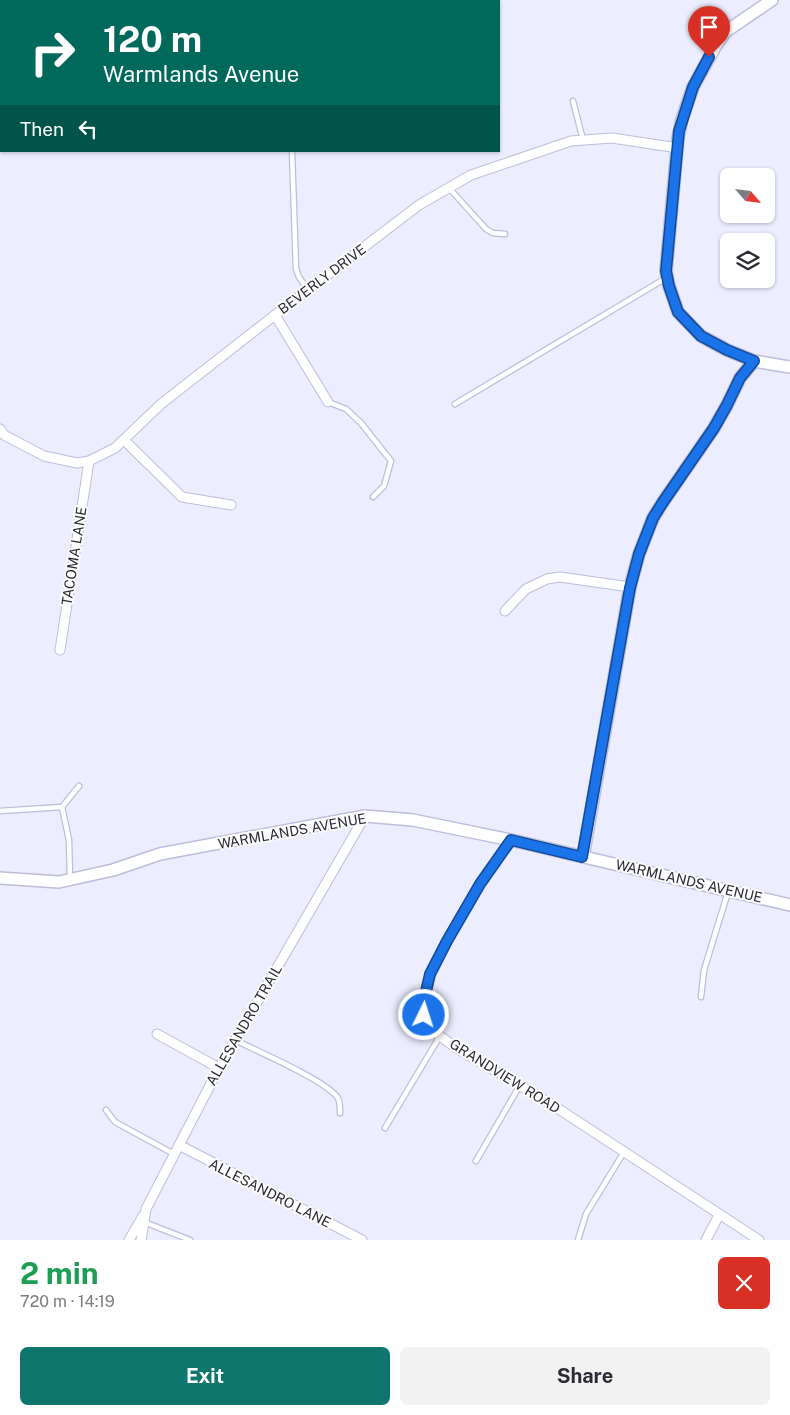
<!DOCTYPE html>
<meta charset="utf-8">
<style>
:root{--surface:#fff;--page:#f2f2f3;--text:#2b2b33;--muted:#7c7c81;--accent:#0f766e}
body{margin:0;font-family:"Public Sans",sans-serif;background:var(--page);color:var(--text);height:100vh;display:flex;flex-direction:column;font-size:19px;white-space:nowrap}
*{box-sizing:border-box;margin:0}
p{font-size:16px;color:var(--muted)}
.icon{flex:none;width:28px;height:28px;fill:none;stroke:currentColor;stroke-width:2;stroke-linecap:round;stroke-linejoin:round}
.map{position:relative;height:1240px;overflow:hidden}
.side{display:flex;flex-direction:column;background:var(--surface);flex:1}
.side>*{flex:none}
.guide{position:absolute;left:0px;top:0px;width:500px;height:152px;box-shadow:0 1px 4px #0004;background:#00695c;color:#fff;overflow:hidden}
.needle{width:32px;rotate:118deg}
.tools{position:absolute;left:720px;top:168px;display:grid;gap:10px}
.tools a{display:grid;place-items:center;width:55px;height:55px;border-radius:8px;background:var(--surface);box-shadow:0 1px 4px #0004;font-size:25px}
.pin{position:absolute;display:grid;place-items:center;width:42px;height:42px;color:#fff;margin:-51px -21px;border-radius:50% 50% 50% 0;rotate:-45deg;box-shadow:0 0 5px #0007}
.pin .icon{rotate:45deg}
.me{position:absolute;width:55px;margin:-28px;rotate:4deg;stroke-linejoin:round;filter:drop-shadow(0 0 4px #0008)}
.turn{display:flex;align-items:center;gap:18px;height:105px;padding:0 20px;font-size:22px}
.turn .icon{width:65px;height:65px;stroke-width:2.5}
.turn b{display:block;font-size:35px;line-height:42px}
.then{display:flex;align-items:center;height:48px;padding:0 20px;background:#0003;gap:10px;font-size:19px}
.round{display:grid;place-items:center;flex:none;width:52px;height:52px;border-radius:8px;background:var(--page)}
.summary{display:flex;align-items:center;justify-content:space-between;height:85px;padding:0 20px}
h1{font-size:30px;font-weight:700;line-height:38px;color:#1e9e55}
.cta{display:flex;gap:10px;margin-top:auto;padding:10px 20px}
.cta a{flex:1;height:58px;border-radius:8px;background:var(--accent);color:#fff;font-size:20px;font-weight:700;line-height:58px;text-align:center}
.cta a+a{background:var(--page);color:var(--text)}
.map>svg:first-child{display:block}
</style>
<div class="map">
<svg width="790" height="1240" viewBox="0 0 790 1240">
<rect width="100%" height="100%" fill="#ecedff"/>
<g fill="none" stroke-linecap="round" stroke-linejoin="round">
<defs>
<g id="service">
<polyline points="280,0 281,1"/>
<polyline points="369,0 370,1"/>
<polyline points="573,101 583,140"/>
<polyline points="292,151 296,269 299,277 308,290"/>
<polyline points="449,188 486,229 493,233 505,234"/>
<polyline points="328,402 346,409 361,423 391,461 384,486 373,497"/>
<polyline points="455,404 666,278"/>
<polyline points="62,807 69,840 70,877"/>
<polyline points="0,811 62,807 79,786"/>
<polyline points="701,997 704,970 728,892"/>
<path d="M 235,1040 C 255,1050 327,1081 338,1098 C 340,1102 340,1108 340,1113"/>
<polyline points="106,1110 115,1122 174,1154"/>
<polyline points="385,1128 440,1036"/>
<polyline points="476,1161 520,1085"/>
<polyline points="144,1222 190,1240"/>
<polyline points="578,1240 586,1214 624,1152"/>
</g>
<g id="minor">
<polyline points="275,315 328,402"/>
<polyline points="0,429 4,435 44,456 77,463 89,461 115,448 161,404 275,315 419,205 471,175 571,141 612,138 678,148"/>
<polyline points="124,440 182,497 231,505"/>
<polyline points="505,611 526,589 547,579 560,577 630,587"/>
<polyline points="60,650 89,461"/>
<polyline points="511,840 480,884 447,941 431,974 424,1000 424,1015 430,1029 458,1049 548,1102 759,1240"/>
<polyline points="157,1034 219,1068"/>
<polyline points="179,1145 362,1240"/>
<polyline points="129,1240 143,1216"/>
<polyline points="141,1240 146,1209 219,1068 365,816"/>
<polyline points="706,1240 719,1215"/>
</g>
<g id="tertiary">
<polyline points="772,0 725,32 715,47 693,87 682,119 678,138 666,271 669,286 678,312 701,336 727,350 754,361 790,367"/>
<polyline points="100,1 101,0"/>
<polyline points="0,125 1,123"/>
<polyline points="583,857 630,587 639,554 653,518 663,502 714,428 727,405 740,378 754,361"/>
<polyline points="0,878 59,882 113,870 160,854 365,816 413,820 511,840 790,905"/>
</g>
</defs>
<use href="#service" stroke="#bebedb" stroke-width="7"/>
<use href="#minor" stroke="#bebedb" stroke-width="11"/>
<use href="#tertiary" stroke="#bebedb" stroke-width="14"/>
<use href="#service" stroke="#fff" stroke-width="4.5"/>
<use href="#minor" stroke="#fff" stroke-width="9"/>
<use href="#tertiary" stroke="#fff" stroke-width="11"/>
</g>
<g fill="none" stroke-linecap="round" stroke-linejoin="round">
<defs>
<polyline id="route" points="424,1015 424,1000 430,974 447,941 480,884 511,840 582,857 630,588 639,554 653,518 663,502 714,428 727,405 740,378 754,361 727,350 701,336 678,312 669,286 666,271 679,131 693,87 709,57"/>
</defs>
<use href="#route" stroke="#114b97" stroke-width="12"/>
<use href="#route" stroke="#1a73e8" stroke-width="9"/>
</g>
<g text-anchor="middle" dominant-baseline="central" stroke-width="4" stroke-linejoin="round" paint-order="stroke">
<g font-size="14" fill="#2b2b36" stroke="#fcfcfc">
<text transform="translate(322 279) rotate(-37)">BEVERLY DRIVE</text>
<text transform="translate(74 556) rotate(-81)">TACOMA LANE</text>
<text transform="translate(292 831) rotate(-10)">WARMLANDS AVENUE</text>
<text transform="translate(689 881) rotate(13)">WARMLANDS AVENUE</text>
<text transform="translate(244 1025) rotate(-60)">ALLESANDRO TRAIL</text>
<text transform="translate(505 1076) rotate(32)">GRANDVIEW ROAD</text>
<text transform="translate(270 1193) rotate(27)">ALLESANDRO LANE</text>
</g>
</g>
</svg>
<div class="tools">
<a><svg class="needle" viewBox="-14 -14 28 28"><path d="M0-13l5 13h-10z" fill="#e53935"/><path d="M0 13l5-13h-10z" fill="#7c7c81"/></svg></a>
<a><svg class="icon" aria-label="layers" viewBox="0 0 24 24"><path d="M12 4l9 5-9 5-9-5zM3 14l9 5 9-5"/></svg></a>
</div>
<div class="pin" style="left:709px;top:57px;background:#d93025"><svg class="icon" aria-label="arrive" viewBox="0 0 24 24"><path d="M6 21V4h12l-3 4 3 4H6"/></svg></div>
<svg class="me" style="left:424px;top:1015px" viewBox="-20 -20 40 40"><circle r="17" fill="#1a73e8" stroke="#fff" stroke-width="3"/><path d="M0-11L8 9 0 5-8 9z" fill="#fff"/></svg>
<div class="guide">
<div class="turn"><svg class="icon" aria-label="right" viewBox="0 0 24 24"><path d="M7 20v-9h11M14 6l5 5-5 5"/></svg><div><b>120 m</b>Warmlands Avenue</div></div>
<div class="then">Then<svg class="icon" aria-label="left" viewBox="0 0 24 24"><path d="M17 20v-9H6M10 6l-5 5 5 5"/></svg></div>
</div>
</div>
<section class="side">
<div class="summary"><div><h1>2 min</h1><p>720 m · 14:19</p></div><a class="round" style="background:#d93025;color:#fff"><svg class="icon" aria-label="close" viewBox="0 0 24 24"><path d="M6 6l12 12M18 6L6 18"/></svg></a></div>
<div class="cta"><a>Exit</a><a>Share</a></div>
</section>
